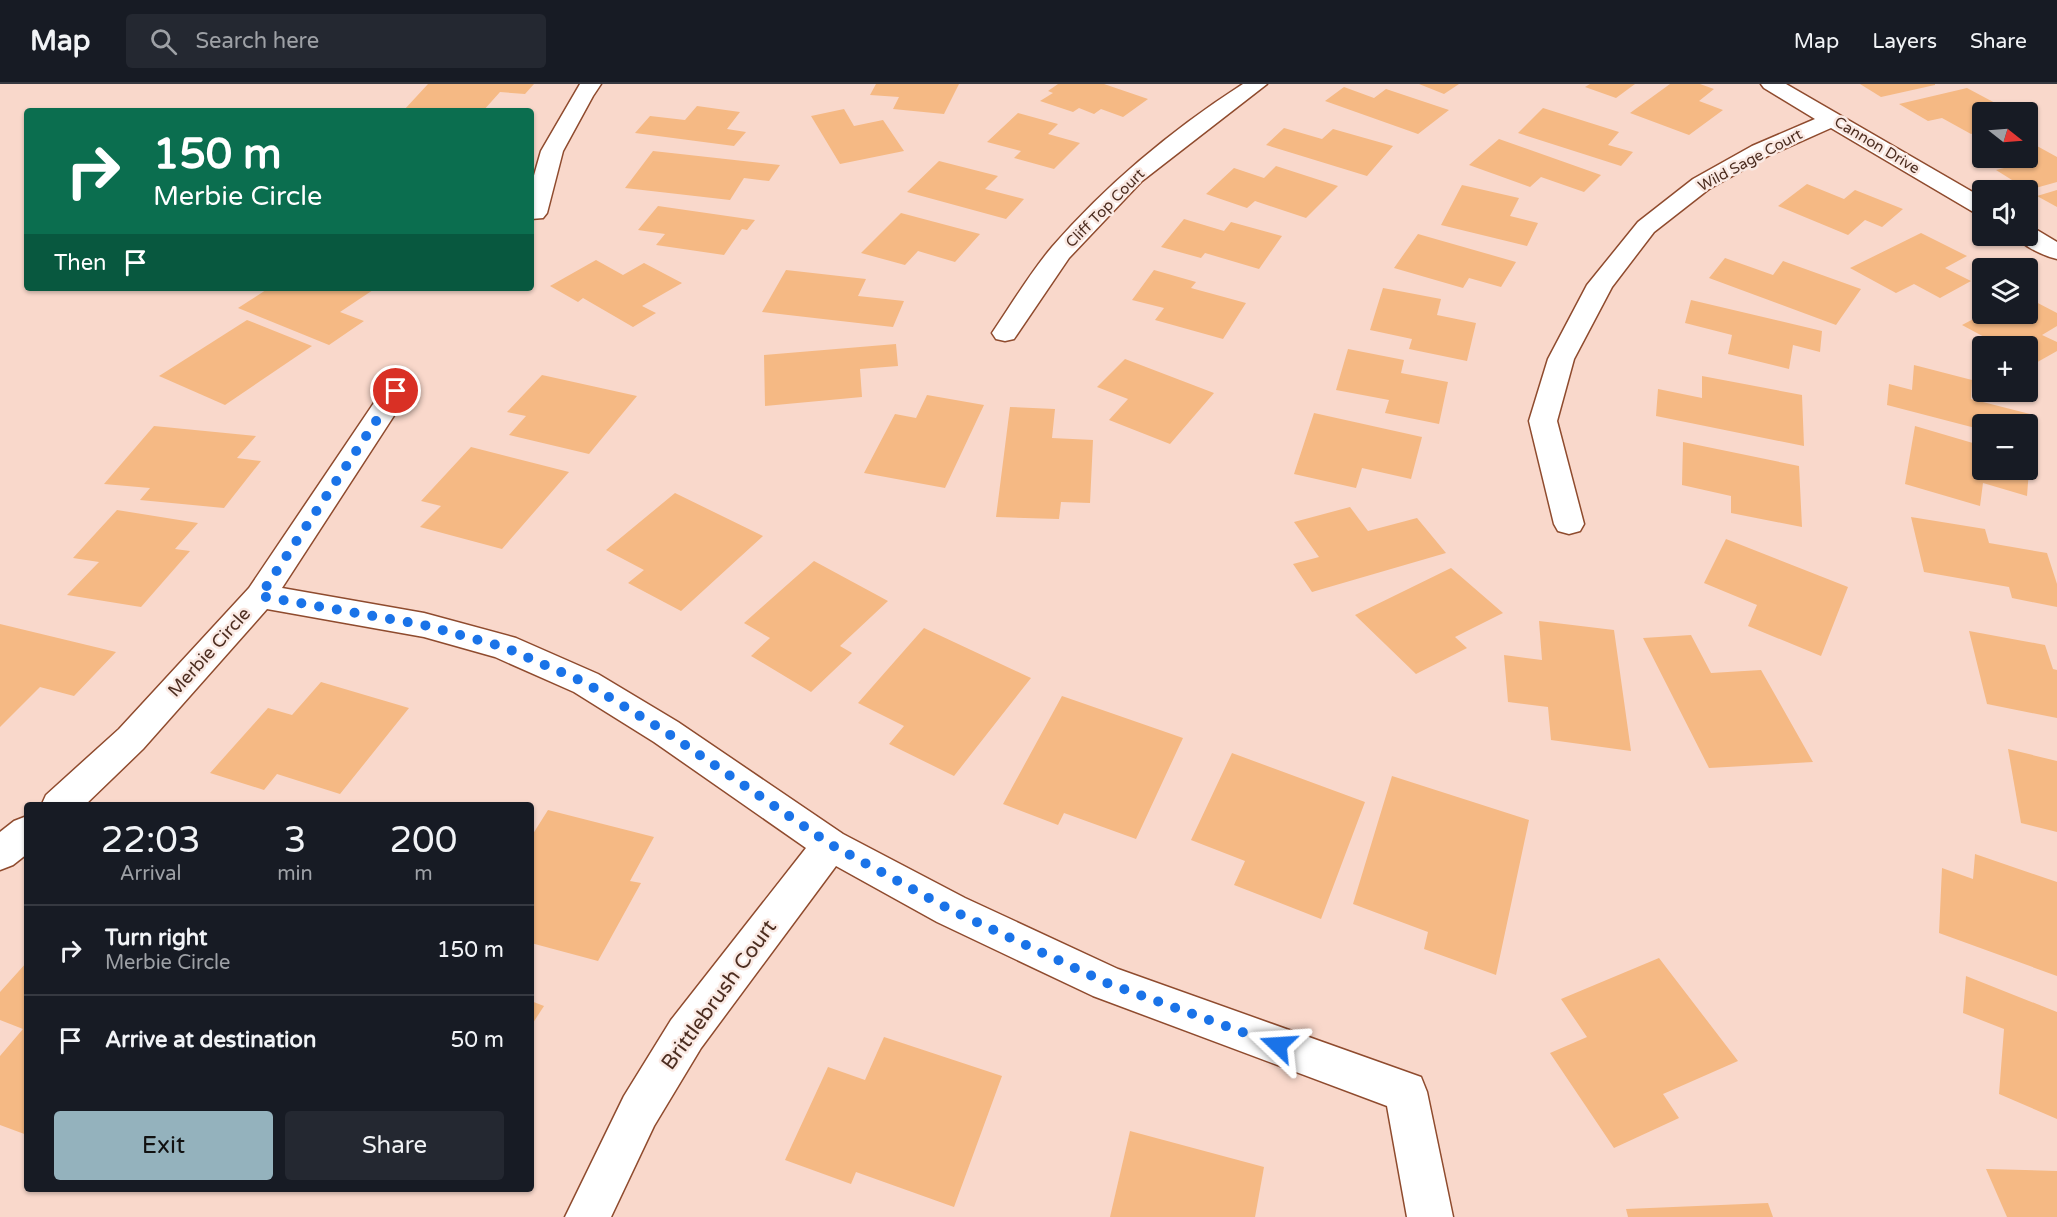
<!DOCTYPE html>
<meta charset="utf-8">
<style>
:root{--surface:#171b24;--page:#242831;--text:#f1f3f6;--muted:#9ea1a6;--line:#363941;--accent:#94b2bd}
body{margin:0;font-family:"Varela Round",sans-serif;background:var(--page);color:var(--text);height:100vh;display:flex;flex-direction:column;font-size:22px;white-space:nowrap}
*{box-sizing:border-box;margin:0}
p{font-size:20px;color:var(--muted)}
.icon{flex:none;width:33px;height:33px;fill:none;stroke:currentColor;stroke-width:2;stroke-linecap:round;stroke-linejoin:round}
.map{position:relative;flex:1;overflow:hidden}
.drawer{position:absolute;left:24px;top:718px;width:510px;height:390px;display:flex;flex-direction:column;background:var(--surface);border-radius:6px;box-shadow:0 2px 4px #0004}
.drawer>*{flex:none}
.banner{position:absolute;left:24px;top:24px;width:510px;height:183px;border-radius:6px;box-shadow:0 2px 4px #0004;background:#0b6e4f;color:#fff;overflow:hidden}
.needle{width:39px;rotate:107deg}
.fabs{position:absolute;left:1972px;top:18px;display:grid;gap:12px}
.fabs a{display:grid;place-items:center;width:66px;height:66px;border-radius:6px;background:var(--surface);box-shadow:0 2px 4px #0004;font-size:30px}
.pin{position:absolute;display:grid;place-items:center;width:51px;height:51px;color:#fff;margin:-26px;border:3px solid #fff;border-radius:50%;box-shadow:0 2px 6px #0007}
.me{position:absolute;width:66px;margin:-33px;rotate:290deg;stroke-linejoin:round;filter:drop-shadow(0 0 4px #0008)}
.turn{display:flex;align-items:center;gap:21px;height:126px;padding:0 30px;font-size:27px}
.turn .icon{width:78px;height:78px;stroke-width:2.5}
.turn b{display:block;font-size:42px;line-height:51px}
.then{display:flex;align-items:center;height:57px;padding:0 30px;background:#0003;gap:12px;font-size:22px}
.eta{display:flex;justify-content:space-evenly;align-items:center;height:102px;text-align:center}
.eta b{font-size:36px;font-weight:600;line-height:42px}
.action{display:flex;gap:12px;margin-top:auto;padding:12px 30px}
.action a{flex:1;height:69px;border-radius:6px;background:var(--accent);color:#111;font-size:24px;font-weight:600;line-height:69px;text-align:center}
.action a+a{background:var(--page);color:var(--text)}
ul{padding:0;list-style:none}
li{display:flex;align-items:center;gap:18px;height:90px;padding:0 30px;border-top:2px solid var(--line)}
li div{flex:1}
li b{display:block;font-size:22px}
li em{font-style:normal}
header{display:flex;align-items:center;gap:36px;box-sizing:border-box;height:84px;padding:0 30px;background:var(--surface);border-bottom:2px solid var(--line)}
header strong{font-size:28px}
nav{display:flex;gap:33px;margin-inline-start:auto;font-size:21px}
.search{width:420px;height:54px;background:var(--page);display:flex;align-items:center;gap:15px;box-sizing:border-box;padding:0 21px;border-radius:6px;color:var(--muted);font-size:22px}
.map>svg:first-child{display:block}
</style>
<header>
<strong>Map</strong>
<div class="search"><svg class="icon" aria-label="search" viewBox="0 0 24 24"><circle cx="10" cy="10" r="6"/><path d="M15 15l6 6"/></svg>Search here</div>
<nav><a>Map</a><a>Layers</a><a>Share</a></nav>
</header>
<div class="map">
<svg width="2057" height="1133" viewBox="0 0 2057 1133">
<rect width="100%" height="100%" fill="#f9d8cb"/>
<g fill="#f5b984">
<polygon points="428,0 534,0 525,10 500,8 483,27 404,26"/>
<polygon points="876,0 959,0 944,30 893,25 899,13 870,11"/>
<polygon points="1058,0 1104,0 1148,15 1123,33 1101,25 1094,30 1079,24 1073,28 1040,17 1053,9 1048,7"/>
<polygon points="1419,0 1459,0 1444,10"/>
<polygon points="1590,0 1635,0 1616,14 1585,3"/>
<polygon points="1670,0 1700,0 1714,5 1699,17 1723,26 1689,51 1630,29"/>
<polygon points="1860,0 1935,0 1935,1 1881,13"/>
<polygon points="1344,3 1374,14 1386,5 1449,26 1418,50 1325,17"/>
<polygon points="1967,4 2012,28 1983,28 1983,47 1971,50 1942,34 1928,37 1899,20"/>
<polygon points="697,22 740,28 727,45 746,48 734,62 635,49 650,32 685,36"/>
<polygon points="1543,24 1619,48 1608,61 1633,68 1621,82 1518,49"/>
<polygon points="844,25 854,42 883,36 904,67 840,80 811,32"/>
<polygon points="1018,29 1058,40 1048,50 1080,59 1054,85 1014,74 1021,67 987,58"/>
<polygon points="1284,44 1322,55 1333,45 1393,62 1367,92 1266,61"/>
<polygon points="1499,55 1601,91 1584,108 1541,93 1530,103 1469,81"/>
<polygon points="2028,57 2057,73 2057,98 2028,106 1996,86 2008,83 1991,74 2028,74"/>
<polygon points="653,67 780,81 769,97 744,94 730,116 625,104"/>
<polygon points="939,77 998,92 985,105 1024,115 1006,135 907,108"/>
<polygon points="1276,82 1338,102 1306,134 1255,117 1247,124 1206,110 1234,84 1264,94"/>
<polygon points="1807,100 1844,115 1855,106 1903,125 1882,143 1865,136 1848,151 1778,122"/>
<polygon points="1462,101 1519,114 1510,132 1538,139 1527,162 1441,141"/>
<polygon points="2057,106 2057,123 2037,112"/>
<polygon points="658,122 755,136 747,146 742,145 724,171 656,161 665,150 638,146"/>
<polygon points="901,129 980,150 955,178 918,167 905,181 861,169"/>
<polygon points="1184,135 1224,147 1231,138 1282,152 1259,185 1205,169 1201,174 1161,163"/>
<polygon points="1921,149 1967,172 1945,184 1971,197 1940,214 1914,200 1896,209 1850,184"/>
<polygon points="1418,150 1516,178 1501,203 1469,194 1463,204 1394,184"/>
<polygon points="1725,174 1773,191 1783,177 1861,205 1836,241 1709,194"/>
<polygon points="596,176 623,191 644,179 682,199 642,222 656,229 633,243 583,214 578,218 550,202"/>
<polygon points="786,186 866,195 858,212 904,217 893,243 762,228"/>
<polygon points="1154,186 1196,198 1191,204 1246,219 1223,255 1155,236 1164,224 1132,216"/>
<polygon points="269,204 376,204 340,228 364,237 329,261 238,224"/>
<polygon points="1383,204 1441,215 1437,231 1476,239 1467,277 1409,265 1412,255 1370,246"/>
<polygon points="2028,214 2057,229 2057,242 2042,251 2057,258 2057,267 2034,280 2028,277 2028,262 2001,262 1962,241 1983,230 2028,230"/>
<polygon points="1691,216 1822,247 1820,268 1793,261 1789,285 1728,270 1732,251 1685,239"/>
<polygon points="247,236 312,262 225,321 159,292"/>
<polygon points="896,260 898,282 860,285 862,313 765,322 764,271"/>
<polygon points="1348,265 1404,276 1401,289 1448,298 1439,340 1385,329 1389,316 1336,306"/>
<polygon points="1125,275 1214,309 1170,360 1109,336 1128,315 1097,303"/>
<polygon points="1914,281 1972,296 1971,315 2030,330 2030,340 1983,340 1983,346 1887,321 1889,300 1912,306"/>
<polygon points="542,291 637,312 589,370 509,351 526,332 507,328"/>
<polygon points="1702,292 1802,311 1804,362 1656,332 1658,305 1702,314"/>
<polygon points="927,311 984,321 945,404 864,389 895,330 916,334"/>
<polygon points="1010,323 1055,325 1052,354 1093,356 1090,419 1061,418 1059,435 996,433"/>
<polygon points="1314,329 1422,353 1411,395 1362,384 1356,404 1294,390"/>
<polygon points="154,342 256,352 237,374 261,377 224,424 140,416 150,404 104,400"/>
<polygon points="1915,342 1983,362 1983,386 2029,386 2027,412 1983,399 1980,422 1905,400"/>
<polygon points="1683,358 1799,382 1802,443 1731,429 1731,412 1682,401"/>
<polygon points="471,363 569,388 502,465 420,443 441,422 421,417"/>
<polygon points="675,409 763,452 681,527 628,499 644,486 606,466"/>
<polygon points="1350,423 1368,447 1417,434 1446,469 1312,508 1293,480 1319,473 1294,438"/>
<polygon points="117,426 198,439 175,465 190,467 141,523 67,511 99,478 73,474"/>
<polygon points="1911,433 1985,445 1989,459 2047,469 2057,500 2057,523 2012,514 2009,503 1924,488"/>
<polygon points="1726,455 1848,503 1821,572 1748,542 1757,521 1704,499"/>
<polygon points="814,477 888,517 840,562 852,569 811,608 751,572 770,554 744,539"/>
<polygon points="1451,484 1503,529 1455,553 1467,564 1416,590 1355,531"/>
<polygon points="1539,537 1614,546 1631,667 1551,656 1548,623 1508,618 1504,571 1542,576"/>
<polygon points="0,540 116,568 74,612 40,603 0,643"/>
<polygon points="924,544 1031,594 954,692 889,660 904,642 858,619"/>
<polygon points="1969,547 2045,561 2053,585 2057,586 2057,634 1987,620"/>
<polygon points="1691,551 1711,589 1761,586 1813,678 1709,684 1643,554"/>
<polygon points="321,598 409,624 340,710 277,690 264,706 210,689 268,624 292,631"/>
<polygon points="1062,612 1183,654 1136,755 1064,729 1058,741 1003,720"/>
<polygon points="2008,665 2057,677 2057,748 2021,739"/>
<polygon points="1232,669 1365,718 1321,835 1234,801 1245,777 1191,756"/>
<polygon points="1392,692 1529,736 1496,891 1424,865 1428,848 1353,820"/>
<polygon points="548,726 654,753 630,797 641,799 598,877 531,859 531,753"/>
<polygon points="1975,770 2057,798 2057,892 1939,849 1942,784 1973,795"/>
<polygon points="1659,874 1738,977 1663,1010 1679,1034 1614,1064 1550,969 1587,953 1561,915"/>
<polygon points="27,878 27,1051 0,1041 0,972 23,945 0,936 0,908"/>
<polygon points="1966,892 2057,928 2057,1035 1999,1010 2004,945 1963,929"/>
<polygon points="531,917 544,922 531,942"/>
<polygon points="884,953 1002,992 954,1123 856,1088 851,1100 785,1076 828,983 865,996"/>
<polygon points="1130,1047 1264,1083 1255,1133 1110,1133"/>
<polygon points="1986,1085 2057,1087 2057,1133 2007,1133"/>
<polygon points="1768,1119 1773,1133 1628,1133 1626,1125"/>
</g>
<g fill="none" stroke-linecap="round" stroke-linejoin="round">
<defs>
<g id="minor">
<polygon points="580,0 601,0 593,12 563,67 547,129 543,134 531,135 531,102 541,67"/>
<path d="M 1243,0 L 1267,0 L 1142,97 L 1069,174 L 1014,255 L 1005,257 L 996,255 L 992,249 C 1011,221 1030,189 1052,163 C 1107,100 1173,45 1243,0 Z"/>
<polygon points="1761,0 1786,0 1983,114 1983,131 1975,129 1831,44 1768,72 1709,105 1654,148 1612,203 1574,275 1557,337 1584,440 1580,447 1569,450 1558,447 1554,440 1529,337 1548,275 1587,201 1638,138 1693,95 1752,62 1815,35 1764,4"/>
<path d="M 2028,144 L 2037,146 L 2057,158 L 2057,175 C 2044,172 2024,163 2016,152 L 2028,152 Z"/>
<polygon points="396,298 406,301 410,307 282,504 424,529 516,554 598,590 678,638 843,750 965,814 1118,885 1421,993 1427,1008 1453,1133 1407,1133 1387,1022 1093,912 937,838 836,782 701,964 654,1042 611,1133 565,1133 624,1012 671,936 806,764 654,658 574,608 495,573 424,553 267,525 143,665 84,722 41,722 46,711 119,645 249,504 386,301"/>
<polygon points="27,732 27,770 13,781 0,786 0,748 14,737"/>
</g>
</defs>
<use href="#minor" stroke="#8f4b2e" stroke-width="3"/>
<use href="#minor" fill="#fff" fill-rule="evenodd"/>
</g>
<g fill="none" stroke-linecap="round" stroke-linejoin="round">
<polyline stroke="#1a73e8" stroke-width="10" stroke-dasharray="0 18" points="396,307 260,512 424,541 504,563 586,599 666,648 830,760 951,826 1107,899 1278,961"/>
</g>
<g text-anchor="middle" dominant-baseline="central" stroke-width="5" stroke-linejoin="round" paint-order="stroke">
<g font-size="15" fill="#4c2d20" stroke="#fae9e3">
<text transform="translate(1877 61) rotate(31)">Cannon Drive</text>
<text transform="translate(1750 76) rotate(-28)">Wild Sage Court</text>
<text transform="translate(1105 124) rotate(-45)">Cliff Top Court</text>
</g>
<g font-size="18" fill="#4c2d20" stroke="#fae9e3">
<text transform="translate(209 568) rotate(-48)">Merbie Circle</text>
</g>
<g font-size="21" fill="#4c2d20" stroke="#fae9e3">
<text transform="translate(719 911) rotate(-54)">Brittlebrush Court</text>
</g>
</g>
</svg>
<div class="fabs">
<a><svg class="needle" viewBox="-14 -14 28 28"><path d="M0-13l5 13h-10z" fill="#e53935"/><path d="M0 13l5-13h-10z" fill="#9ea1a6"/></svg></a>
<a><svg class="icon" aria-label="sound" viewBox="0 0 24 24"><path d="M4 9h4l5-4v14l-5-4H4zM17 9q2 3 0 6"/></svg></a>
<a><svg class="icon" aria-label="layers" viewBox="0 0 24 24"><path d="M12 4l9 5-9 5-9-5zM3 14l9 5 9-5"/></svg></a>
<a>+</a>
<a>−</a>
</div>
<div class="pin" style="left:396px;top:307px;background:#d93025"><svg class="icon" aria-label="arrive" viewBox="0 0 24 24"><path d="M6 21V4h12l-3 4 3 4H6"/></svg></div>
<svg class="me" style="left:1278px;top:961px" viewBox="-20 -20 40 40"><path d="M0-17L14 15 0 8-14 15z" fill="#1a73e8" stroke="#fff" stroke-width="4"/></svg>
<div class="banner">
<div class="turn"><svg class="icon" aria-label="right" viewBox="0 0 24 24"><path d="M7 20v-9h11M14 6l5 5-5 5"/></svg><div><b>150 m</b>Merbie Circle</div></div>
<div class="then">Then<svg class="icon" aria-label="arrive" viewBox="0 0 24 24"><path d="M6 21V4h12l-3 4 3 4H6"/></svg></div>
</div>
<section class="drawer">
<div class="eta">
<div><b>22:03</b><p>Arrival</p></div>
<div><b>3</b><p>min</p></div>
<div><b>200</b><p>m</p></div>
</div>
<ul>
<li><svg class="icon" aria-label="right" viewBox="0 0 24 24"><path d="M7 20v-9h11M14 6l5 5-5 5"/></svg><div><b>Turn right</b><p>Merbie Circle</p></div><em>150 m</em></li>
<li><svg class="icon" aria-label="arrive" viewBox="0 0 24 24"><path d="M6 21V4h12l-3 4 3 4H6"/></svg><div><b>Arrive at destination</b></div><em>50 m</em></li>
</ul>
<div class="action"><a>Exit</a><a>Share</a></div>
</section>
</div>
